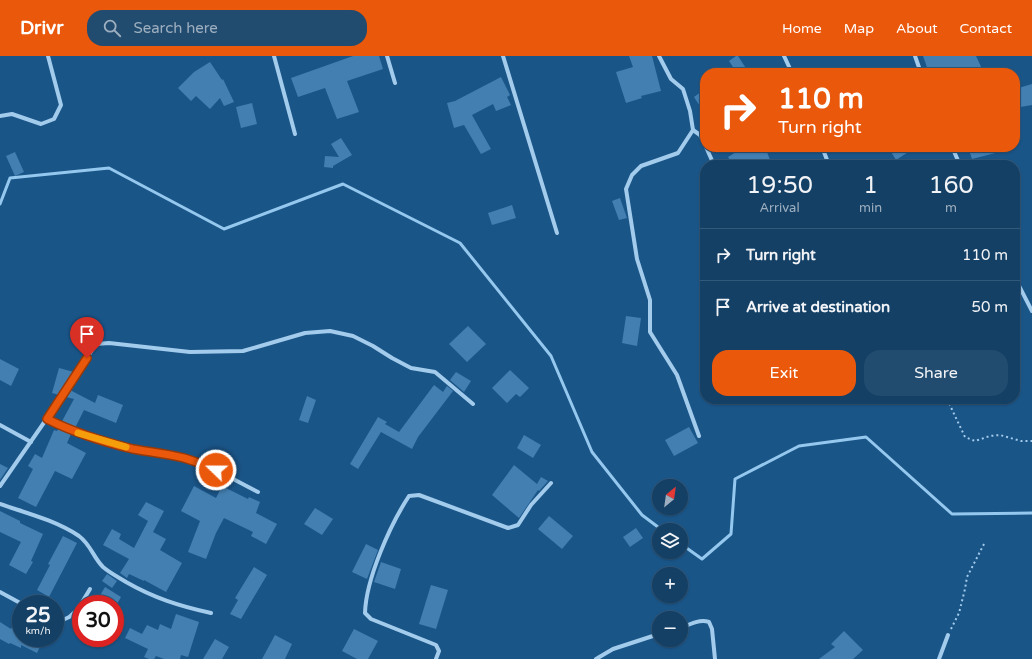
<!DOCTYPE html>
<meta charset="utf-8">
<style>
:root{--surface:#144066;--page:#214b6f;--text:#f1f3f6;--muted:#9dafbf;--line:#33597a;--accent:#ea580c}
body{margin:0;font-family:"Varela Round",sans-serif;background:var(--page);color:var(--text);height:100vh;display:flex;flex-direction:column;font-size:15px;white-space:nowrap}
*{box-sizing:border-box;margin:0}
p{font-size:13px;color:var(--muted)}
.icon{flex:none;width:22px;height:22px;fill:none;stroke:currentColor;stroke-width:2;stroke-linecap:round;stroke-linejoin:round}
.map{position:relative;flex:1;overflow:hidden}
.drawer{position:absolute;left:700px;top:104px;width:320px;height:244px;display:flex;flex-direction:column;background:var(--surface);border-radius:16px;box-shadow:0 1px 3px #0004,0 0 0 1px var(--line)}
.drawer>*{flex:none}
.hud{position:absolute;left:700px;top:12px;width:320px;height:84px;border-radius:16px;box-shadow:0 1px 3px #0004,0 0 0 1px var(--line);background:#ea580c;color:#fff;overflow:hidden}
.needle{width:26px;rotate:29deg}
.buttons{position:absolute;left:652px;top:423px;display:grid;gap:8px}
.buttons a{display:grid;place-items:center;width:36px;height:36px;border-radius:50%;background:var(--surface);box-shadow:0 1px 3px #0004,0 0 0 1px var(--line);font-size:20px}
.speed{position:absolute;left:12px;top:539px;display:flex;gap:8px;font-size:20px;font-weight:700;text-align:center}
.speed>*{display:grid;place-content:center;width:52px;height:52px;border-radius:50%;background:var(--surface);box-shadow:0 1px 3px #0004,0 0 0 1px var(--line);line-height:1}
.speed small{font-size:10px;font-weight:400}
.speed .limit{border:6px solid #d22;background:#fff;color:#111}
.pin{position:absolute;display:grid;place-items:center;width:34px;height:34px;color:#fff;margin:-41px -17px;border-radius:50% 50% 50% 0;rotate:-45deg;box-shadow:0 0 4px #0007}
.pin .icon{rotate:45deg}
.me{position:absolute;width:44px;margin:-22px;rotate:292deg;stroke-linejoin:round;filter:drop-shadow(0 0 3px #0008)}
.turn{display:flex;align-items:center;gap:14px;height:84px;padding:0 12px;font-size:18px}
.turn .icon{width:52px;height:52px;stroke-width:2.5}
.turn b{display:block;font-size:28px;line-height:34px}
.eta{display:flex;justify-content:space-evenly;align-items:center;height:68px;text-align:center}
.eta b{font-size:24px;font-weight:600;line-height:28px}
.action{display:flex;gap:8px;margin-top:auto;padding:8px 12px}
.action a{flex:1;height:46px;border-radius:16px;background:var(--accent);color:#fff;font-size:16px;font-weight:600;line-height:46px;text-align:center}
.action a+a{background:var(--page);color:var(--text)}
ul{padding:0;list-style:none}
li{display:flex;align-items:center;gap:12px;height:52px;padding:0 12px;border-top:1px solid var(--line)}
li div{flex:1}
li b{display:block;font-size:15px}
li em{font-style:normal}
header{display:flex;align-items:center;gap:24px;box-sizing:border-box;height:56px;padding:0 20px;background:var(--accent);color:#fff}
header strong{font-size:19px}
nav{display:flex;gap:22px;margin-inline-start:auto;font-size:14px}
.search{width:280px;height:36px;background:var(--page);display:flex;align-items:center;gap:10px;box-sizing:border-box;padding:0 14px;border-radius:16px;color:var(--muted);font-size:15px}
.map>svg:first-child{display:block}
</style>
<header>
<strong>Drivr</strong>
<div class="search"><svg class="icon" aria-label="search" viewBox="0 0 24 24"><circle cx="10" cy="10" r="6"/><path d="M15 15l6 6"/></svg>Search here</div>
<nav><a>Home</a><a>Map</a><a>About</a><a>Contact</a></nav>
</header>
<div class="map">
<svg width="1032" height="603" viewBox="0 0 1032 603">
<rect width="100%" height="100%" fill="#1a5588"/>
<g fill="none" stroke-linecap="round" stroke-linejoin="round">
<g stroke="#95c8ee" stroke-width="3">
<polyline points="0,148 10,122 109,112 224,173 343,128 460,187 551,300 592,396 642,459 662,474"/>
<polyline points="681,488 702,503 731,478 735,423 799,390 866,381 952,458 1032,457"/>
</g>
</g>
<g fill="#437fb1">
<polygon points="353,0 379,0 383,13 347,25 359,56 337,63 325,32 298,41 291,22"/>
<polygon points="629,0 652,0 661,35 641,40 642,42 626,47 616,16 633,11"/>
<polygon points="736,0 738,0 749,17 737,17 729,5"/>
<polygon points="923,0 976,0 984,17 929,17"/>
<polygon points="210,6 222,24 223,23 234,46 224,50 220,42 210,53 196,40 191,45 178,32 194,16"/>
<polygon points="501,21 510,39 507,41 511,49 496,55 493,48 472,59 491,93 481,98 464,69 454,72 447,47 455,45"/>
<polygon points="1032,28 1032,49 1015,52 1015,33"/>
<polygon points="705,33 705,58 694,41"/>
<polygon points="252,47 257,68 241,72 236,51"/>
<polygon points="341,82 352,99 333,110 333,112 324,111 325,100 339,101 331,88"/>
<polygon points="744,91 765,91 772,109 755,109 752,104 745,109 733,109 728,101"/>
<polygon points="888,91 916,91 896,104"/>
<polygon points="968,91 1007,91 1007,94 972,103"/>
<polygon points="15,96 24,116 15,120 6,100"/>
<polygon points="620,142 627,162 619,164 612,145"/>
<polygon points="512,149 516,162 492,169 488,157"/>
<polygon points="626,260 641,262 637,290 622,287"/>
<polygon points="468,270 486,288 467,306 449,288"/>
<polygon points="0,303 19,313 11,330 0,324"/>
<polygon points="59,312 74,316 59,339 52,337"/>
<polygon points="510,314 529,332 520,341 516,338 507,347 492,332"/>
<polygon points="456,316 471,325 464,336 450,324"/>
<polygon points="434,329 443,336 447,330 453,335 418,381 412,393 381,376 358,413 350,408 378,361 387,366 385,368 399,376"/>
<polygon points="70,334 95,347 98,339 123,349 116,367 84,354 75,372 61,367 74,343 66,341"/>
<polygon points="307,340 316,344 308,367 299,364"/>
<polygon points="689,371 698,387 674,400 665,384"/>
<polygon points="58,373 71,378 67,387 86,397 72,423 55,415 36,451 18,442 33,413 28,410 35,398 42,402 54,374 57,375"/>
<polygon points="524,379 541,389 533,402 517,392"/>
<polygon points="0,408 8,412 0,424"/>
<polygon points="514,409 537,428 541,421 548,425 539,435 538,434 519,462 492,439"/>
<polygon points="194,430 216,442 222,430 248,443 249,441 260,446 256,457 277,468 266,488 251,480 253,476 224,462 216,477 206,503 188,496 200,465 181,455"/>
<polygon points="146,446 164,455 153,476 166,483 160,494 182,507 166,536 144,524 144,525 129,518 127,522 120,517 129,503 103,489 112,473 121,478 119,483 134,492 148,465 138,459"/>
<polygon points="315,452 333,463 322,479 304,468"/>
<polygon points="0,455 20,465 20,467 43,478 31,505 33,506 26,518 9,509 21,486 0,476"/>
<polygon points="549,460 573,480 562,493 538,473"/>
<polygon points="636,472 643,482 630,491 623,481"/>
<polygon points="63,480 77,487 49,541 37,534 50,509 48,508"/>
<polygon points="366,488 378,494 367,523 352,516"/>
<polygon points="381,506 401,513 395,533 374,526"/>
<polygon points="254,511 267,519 241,563 230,558 238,544 235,542"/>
<polygon points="107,518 117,525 112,532 102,525"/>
<polygon points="431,529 448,534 436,573 419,568"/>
<polygon points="105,531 121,541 117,548 95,548"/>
<polygon points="21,554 21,582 44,582 37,597 21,589 21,592 10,587 9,588 0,583 0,566 11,573"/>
<polygon points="176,558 199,566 188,601 181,599 180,603 164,603 156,600 154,603 149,603 144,601 148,593 125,582 130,572 142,578 147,569 158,574 160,568 171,573"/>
<polygon points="354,573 378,585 368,603 357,603 342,595"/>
<polygon points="844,575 863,594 853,603 819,603 835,591 831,588"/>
<polygon points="275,579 292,588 285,603 262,603"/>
<polygon points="215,583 229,591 222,603 203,603"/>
</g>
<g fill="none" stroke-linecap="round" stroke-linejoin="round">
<g stroke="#a2cbec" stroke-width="2" stroke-dasharray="2 3" stroke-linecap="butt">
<polyline points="947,343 965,381 975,385 990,380 1000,379 1021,385 1032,385"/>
<polyline points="951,573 959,557 965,533 967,521 984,488"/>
</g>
<g stroke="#a2cbec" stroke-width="4">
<polyline points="274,0 295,78"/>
<polyline points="387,0 395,27"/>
<polyline points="503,0 557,177"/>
<polyline points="659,0 671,23 683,33 690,55 693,74 678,97 641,110 632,119 626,133 637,203 650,244 650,276 677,319 699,380"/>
<polyline points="784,0 792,17"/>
<polyline points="915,0 921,17"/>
<polyline points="0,60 12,58 41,68 54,63 61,49 48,0"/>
<polyline points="693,74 700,79 705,89"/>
<polyline points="706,91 714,109"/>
<polyline points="822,91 829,109"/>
<polyline points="952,91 960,109"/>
<polyline points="1015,222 1032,255"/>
<polyline points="47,363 64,372 123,390 151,395 194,405 216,414 258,436"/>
<polyline points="0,369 31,386"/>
<polyline points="0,430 61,342 96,288 109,287 190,296 243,295 305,277 330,275 353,280 373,290 392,302 411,312 435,316 473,348"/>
<path d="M 0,448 C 26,457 55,464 79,480 C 91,489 93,501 103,511 C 110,517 118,521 126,526 C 154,542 179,550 211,557"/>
<polyline points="0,536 22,548"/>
<polyline points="81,548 90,533"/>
<path d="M 55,563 C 68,566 73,558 81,549"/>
<path d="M 681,572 C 690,568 700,563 709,566 L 712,573 L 715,603"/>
<path d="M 436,603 L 439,595 L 436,589 L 371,563 L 365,557 C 366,523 390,469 409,440 L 419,439 L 508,472 L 518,469 L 531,449 L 551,427"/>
<polyline points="596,603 613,593 659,578"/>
<polyline points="939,603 948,579"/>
</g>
</g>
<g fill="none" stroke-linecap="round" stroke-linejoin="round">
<defs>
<path id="route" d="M 87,302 L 47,363 C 73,376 104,386 133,393 C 150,396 168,398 184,402 C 195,405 206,410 216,414"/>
</defs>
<use href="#route" stroke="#983908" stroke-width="10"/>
<use href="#route" stroke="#ea580c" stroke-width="7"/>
<polyline stroke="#f59e0b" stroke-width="7" points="78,377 126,391"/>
</g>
</svg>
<div class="buttons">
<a><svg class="needle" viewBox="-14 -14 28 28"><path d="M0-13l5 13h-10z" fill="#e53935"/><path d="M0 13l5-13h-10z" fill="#9dafbf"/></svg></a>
<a><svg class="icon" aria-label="layers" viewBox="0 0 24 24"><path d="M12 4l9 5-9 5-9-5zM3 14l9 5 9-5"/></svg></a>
<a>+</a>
<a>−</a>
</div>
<div class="speed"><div>25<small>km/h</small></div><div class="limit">30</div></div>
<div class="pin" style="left:87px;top:302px;background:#d93025"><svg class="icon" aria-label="arrive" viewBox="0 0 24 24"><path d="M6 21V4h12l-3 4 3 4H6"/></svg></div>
<svg class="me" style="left:216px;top:414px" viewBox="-20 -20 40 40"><circle r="17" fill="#ea580c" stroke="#fff" stroke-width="3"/><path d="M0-11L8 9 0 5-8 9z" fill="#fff"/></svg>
<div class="hud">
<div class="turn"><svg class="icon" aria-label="right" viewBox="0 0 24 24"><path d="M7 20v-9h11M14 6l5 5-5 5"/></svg><div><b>110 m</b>Turn right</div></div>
</div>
<section class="drawer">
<div class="eta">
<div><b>19:50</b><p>Arrival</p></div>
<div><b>1</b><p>min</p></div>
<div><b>160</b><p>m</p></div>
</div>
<ul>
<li><svg class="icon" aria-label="right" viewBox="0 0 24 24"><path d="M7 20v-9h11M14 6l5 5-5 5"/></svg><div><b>Turn right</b></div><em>110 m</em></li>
<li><svg class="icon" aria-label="arrive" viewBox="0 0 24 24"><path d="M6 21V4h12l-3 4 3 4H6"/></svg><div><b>Arrive at destination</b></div><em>50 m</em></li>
</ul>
<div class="action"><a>Exit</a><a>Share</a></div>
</section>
</div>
